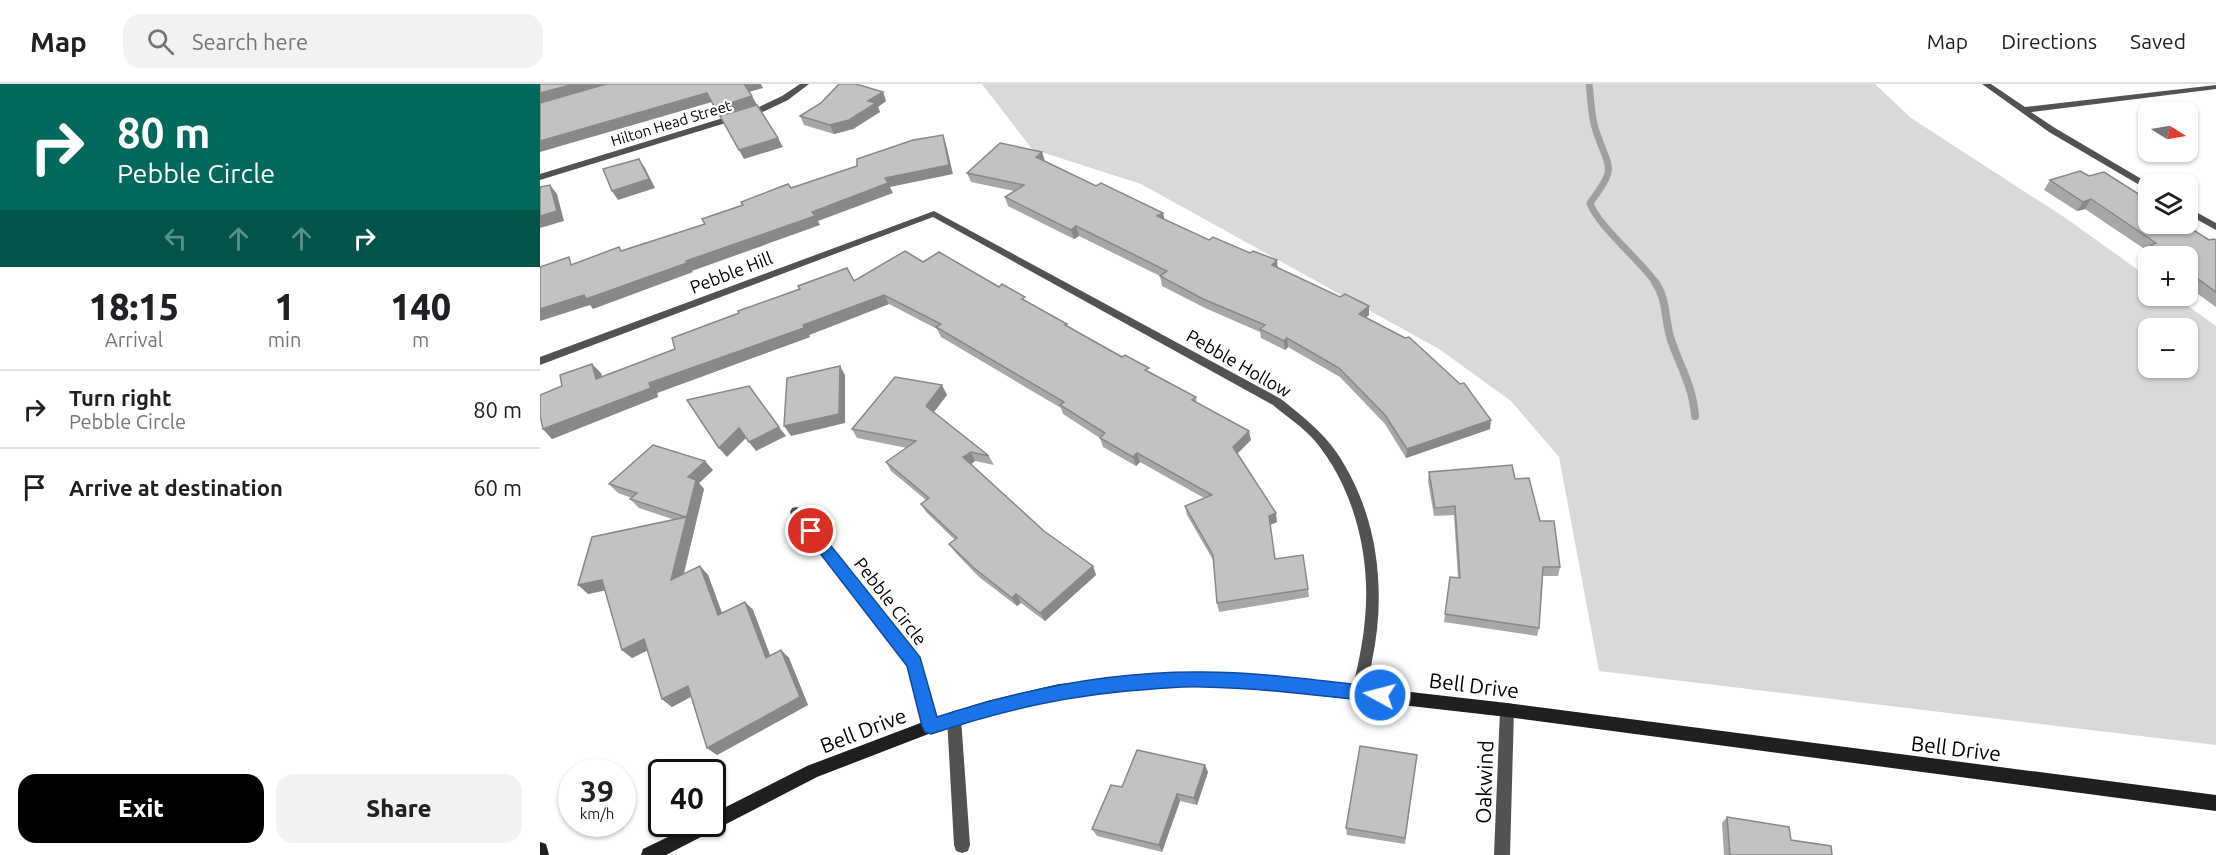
<!DOCTYPE html>
<meta charset="utf-8">
<style>
:root{--surface:#fff;--page:#f2f2f2;--text:#202124;--muted:#757577;--line:#e0e0e0;--accent:#000}
body{margin:0;font-family:Ubuntu,sans-serif;background:var(--page);color:var(--text);height:100vh;display:flex;flex-direction:column;font-size:22px;white-space:nowrap}
*{box-sizing:border-box;margin:0}
p{font-size:20px;color:var(--muted)}
.icon{flex:none;width:33px;height:33px;fill:none;stroke:currentColor;stroke-width:2;stroke-linecap:round;stroke-linejoin:round}
.map{position:relative;flex:1;overflow:hidden}
.drawer{display:flex;flex-direction:column;background:var(--surface);width:540px}
.drawer>*{flex:none}
.hud{background:#00695c;color:#fff;overflow:hidden}
.needle{width:39px;rotate:101deg}
.controls{position:absolute;left:1598px;top:18px;display:grid;gap:12px}
.controls a{display:grid;place-items:center;width:60px;height:60px;border-radius:12px;background:var(--surface);box-shadow:0 2px 4px #0004;font-size:30px}
.speed{position:absolute;left:18px;top:675px;display:flex;gap:12px;font-size:30px;font-weight:700;text-align:center}
.speed>*{display:grid;place-content:center;width:78px;height:78px;border-radius:50%;background:var(--surface);box-shadow:0 2px 4px #0004;line-height:1}
.speed small{font-size:15px;font-weight:400}
.speed .limit{border:3px solid #111;border-radius:9px;background:#fff;color:#111}
.pin{position:absolute;display:grid;place-items:center;width:51px;height:51px;color:#fff;margin:-26px;border:3px solid #fff;border-radius:50%;box-shadow:0 2px 6px #0007}
.me{position:absolute;width:66px;margin:-33px;rotate:277deg;stroke-linejoin:round;filter:drop-shadow(0 0 4px #0008)}
.turn{display:flex;align-items:center;gap:21px;height:126px;padding:0 18px;font-size:27px}
.turn .icon{width:78px;height:78px;stroke-width:2.5}
.turn b{display:block;font-size:42px;line-height:51px}
.lanes{display:flex;align-items:center;height:57px;padding:0 18px;background:#0003;justify-content:center;gap:30px;direction:ltr}
.lanes .off{opacity:.35}
.eta{display:flex;justify-content:space-evenly;align-items:center;height:102px;text-align:center}
.eta b{font-size:36px;font-weight:800;line-height:42px}
.button{display:flex;gap:12px;margin-top:auto;padding:12px 18px}
.button a{flex:1;height:69px;border-radius:18px;background:var(--accent);color:#fff;font-size:24px;font-weight:800;line-height:69px;text-align:center}
.button a+a{background:var(--page);color:var(--text)}
ul{padding:0;list-style:none}
li{display:flex;align-items:center;gap:18px;height:78px;padding:0 18px;border-top:2px solid var(--line)}
li div{flex:1}
li b{display:block;font-size:22px}
li em{font-style:normal}
header{display:flex;align-items:center;gap:36px;box-sizing:border-box;height:84px;padding:0 30px;background:var(--surface);border-bottom:2px solid var(--line)}
header strong{font-size:28px}
nav{display:flex;gap:33px;margin-inline-start:auto;font-size:21px}
.search{width:420px;height:54px;background:var(--page);display:flex;align-items:center;gap:15px;box-sizing:border-box;padding:0 21px;border-radius:18px;color:var(--muted);font-size:22px}
main{display:flex;flex:1;min-height:0}
.map>svg:first-child{display:block}
</style>
<header>
<strong>Map</strong>
<div class="search"><svg class="icon" aria-label="search" viewBox="0 0 24 24"><circle cx="10" cy="10" r="6"/><path d="M15 15l6 6"/></svg>Search here</div>
<nav><a>Map</a><a>Directions</a><a>Saved</a></nav>
</header>
<main>
<section class="drawer">
<div class="hud">
<div class="turn"><svg class="icon" aria-label="right" viewBox="0 0 24 24"><path d="M7 20v-9h11M14 6l5 5-5 5"/></svg><div><b>80 m</b>Pebble Circle</div></div>
<div class="lanes"><svg class="icon off" aria-label="left" viewBox="0 0 24 24"><path d="M17 20v-9H6M10 6l-5 5 5 5"/></svg><svg class="icon off" aria-label="ahead" viewBox="0 0 24 24"><path d="M12 20V5M6 11l6-6 6 6"/></svg><svg class="icon off" aria-label="ahead" viewBox="0 0 24 24"><path d="M12 20V5M6 11l6-6 6 6"/></svg><svg class="icon" aria-label="right" viewBox="0 0 24 24"><path d="M7 20v-9h11M14 6l5 5-5 5"/></svg></div>
</div>
<div class="eta">
<div><b>18:15</b><p>Arrival</p></div>
<div><b>1</b><p>min</p></div>
<div><b>140</b><p>m</p></div>
</div>
<ul>
<li><svg class="icon" aria-label="right" viewBox="0 0 24 24"><path d="M7 20v-9h11M14 6l5 5-5 5"/></svg><div><b>Turn right</b><p>Pebble Circle</p></div><em>80 m</em></li>
<li><svg class="icon" aria-label="arrive" viewBox="0 0 24 24"><path d="M6 21V4h12l-3 4 3 4H6"/></svg><div><b>Arrive at destination</b></div><em>60 m</em></li>
</ul>
<div class="button"><a>Exit</a><a>Share</a></div>
</section>
<div class="map">
<svg width="1676" height="771" viewBox="0 0 1676 771">
<rect width="100%" height="100%" fill="#fff"/>
<path fill="#d9d9d9" fill-rule="evenodd" d="M 442,0 L 1335,0 L 1371,34 L 1527,135 L 1608,193 L 1608,212 L 1634,212 L 1676,242 L 1676,661 L 1059,587 L 1019,373 L 971,317 L 899,265 L 601,100 L 492,65 ZM 1608,244 L 1647,244 L 1647,284 L 1608,284 Z"/>
<g fill="none" stroke-linecap="round" stroke-linejoin="round">
<path stroke="#a0a0a0" stroke-width="7" d="M 1049,0 C 1051,15 1051,33 1056,47 C 1069,86 1078,82 1050,119 C 1057,141 1100,176 1116,199"/>
<path stroke="#a0a0a0" stroke-width="8" d="M 1115,198 C 1128,217 1124,235 1131,256 C 1140,282 1153,303 1155,332"/>
<g fill="#525252" fill-rule="evenodd">
<polygon points="260,0 269,0 248,16 225,27 0,96 0,90 219,23 242,12"/>
<polygon points="1442,0 1451,0 1485,23 1676,1 1676,5 1491,28 1515,44 1610,100 1608,100 1608,106 1509,48"/>
<polygon points="1647,123 1676,139 1676,146 1647,130"/>
<path d="M 394,127 L 741,315 C 762,332 782,347 797,369 C 838,430 847,506 832,577 C 830,589 829,602 824,613 L 819,615 L 814,613 L 812,608 C 817,584 823,560 825,535 C 831,474 815,405 775,357 C 763,343 747,333 733,321 L 393,133 L 0,281 L 0,273 Z"/>
<polygon points="256,423 260,424 379,575 398,642 396,647 391,649 386,647 384,642 368,582 252,432 250,428 252,424"/>
<polygon points="967,619 972,621 974,626 970,771 954,771 960,626 962,621"/>
<polygon points="414,627 419,629 421,634 430,761 428,767 422,769 416,767 414,761 407,634 409,629"/>
</g>
<g fill="#1f1f1f" fill-rule="evenodd">
<polygon points="661,589 729,592 967,619 1676,711 1676,727 967,633 729,606 661,601 584,607 519,614 447,631 391,649 277,693 126,771 101,771 103,765 155,740 172,740 172,730 267,682 391,635 447,617 519,600"/>
<polygon points="0,758 6,760 9,771 0,771"/>
</g>
</g>
<g fill="#a7a7a7">
<polygon points="343,8 346,17 338,23 340,28 313,45 294,50 264,41 260,32"/>
<polygon points="504,77 556,102 623,129 624,136 669,156 738,184 829,231 826,233 950,345 866,374 845,340 800,293 748,263 745,266 721,254 720,248 665,224 622,202 620,192 539,152 534,155 468,122 465,113 474,107 431,98 427,89 505,77"/>
<polygon points="1549,92 1669,156 1676,156 1676,223 1647,202 1647,172 1608,173 1604,170 1606,166 1545,125 1537,127 1504,106 1510,96"/>
<polygon points="383,178 459,203 486,217 527,240 528,243 656,313 657,319 711,356 697,369 737,438 730,441 735,475 768,505 769,513 679,528 677,519 673,476 647,431 645,422 664,414 600,378 596,382 563,363 560,354 523,330 521,324 401,253 397,245 349,220 269,251 270,253 117,309 118,313 12,355 3,345 61,289 62,293 314,197"/>
<polygon points="407,311 393,328 449,372 454,381 435,377 431,380 504,447 553,482 556,491 505,537 481,519 477,522 439,493 415,468 409,460 415,456 386,428 381,420 386,416 351,387 346,378 367,364 317,354 312,345"/>
<polygon points="173,386 159,399 164,405 144,490 160,482 168,491 182,529 205,518 213,526 230,571 241,566 249,574 268,621 177,671 167,664 151,613 132,623 122,615 108,566 92,574 82,566 65,506 48,510 135,436 99,424 90,415 92,414 78,409 69,400"/>
<polygon points="889,388 975,395 1000,437 1020,483 1018,492 1003,492 999,544 997,552 904,538 910,493 918,494 914,431 894,432 888,397"/>
<polygon points="876,678 865,760 807,751 806,744"/>
<polygon points="668,688 657,721 640,717 622,768 557,752 552,745"/>
<polygon points="1187,733 1251,756 1292,771 1184,771 1182,739"/>
</g>
<g fill="#888">
<polygon points="34,0 72,0 0,20 0,9"/>
<polygon points="204,0 221,0 223,4 209,8"/>
<polygon points="343,8 346,17 338,23 340,28 313,45 294,50 290,41"/>
<polygon points="167,9 172,18 0,68 0,57"/>
<polygon points="212,12 217,21 180,32 175,24"/>
<polygon points="403,51 406,60 413,90 350,103 353,109 278,137 280,141 152,187 153,188 53,225 50,221 0,237 0,225 146,177 272,128 345,94"/>
<polygon points="238,54 243,63 204,75 199,66"/>
<polygon points="502,68 505,77 499,82 496,73"/>
<polygon points="99,75 105,84 115,104 78,116 72,107"/>
<polygon points="10,101 17,110 24,137 0,144 0,132"/>
<polygon points="1551,115 1545,125 1537,127 1543,118"/>
<polygon points="623,129 625,138 617,132"/>
<polygon points="536,142 539,152 534,155 531,146"/>
<polygon points="737,176 738,186 732,181"/>
<polygon points="344,211 349,220 269,251 270,253 117,309 118,313 12,355 3,345 109,299"/>
<polygon points="829,222 829,231 820,239 819,230"/>
<polygon points="747,254 748,263 745,266 744,257"/>
<polygon points="52,280 61,289 65,304 56,295"/>
<polygon points="300,282 305,291 305,339 251,352 244,342"/>
<polygon points="402,301 407,311 391,332 386,322"/>
<polygon points="951,336 950,345 866,374 867,365"/>
<polygon points="239,343 246,352 216,367 209,358"/>
<polygon points="199,344 206,354 187,373 179,364"/>
<polygon points="709,347 711,356 695,372 693,363"/>
<polygon points="431,368 435,377 428,383 423,373"/>
<polygon points="597,369 600,378 596,382 593,373"/>
<polygon points="165,377 173,386 159,399 164,405 140,504 131,496 155,401 148,393"/>
<polygon points="736,429 737,438 730,441 729,432"/>
<polygon points="160,482 168,491 186,540 178,531"/>
<polygon points="553,482 556,491 505,537 500,529"/>
<polygon points="62,496 72,505 48,510 38,501"/>
<polygon points="476,510 481,519 477,522 472,514"/>
<polygon points="205,518 213,526 234,582 226,574"/>
<polygon points="104,555 114,563 92,574 82,566"/>
<polygon points="241,566 249,574 268,621 177,671 167,664"/>
<polygon points="148,602 157,609 132,623 122,615"/>
<polygon points="665,681 668,688 657,721 654,714"/>
<polygon points="637,710 640,717 622,768 619,761"/>
</g>
<g fill="#c2c2c2" stroke="#888" stroke-width="1.5">
<polygon points="0,0 34,0 0,9"/>
<polygon points="66,0 204,0 212,12 175,24 167,9 0,57 0,19"/>
<polygon points="299,0 316,0 343,8 328,17 336,19 309,36 290,41 260,32 281,19"/>
<polygon points="217,21 238,54 199,66 180,32"/>
<polygon points="403,51 409,81 345,94 348,99 272,128 275,132 146,177 147,179 46,215 44,211 0,225 0,183 29,173 31,181 79,163 81,167 165,140 162,135 203,121 201,118 248,100 251,104 317,82 317,75 373,56"/>
<polygon points="460,59 502,68 496,73 556,102 561,99 623,129 617,132 669,156 673,153 710,169 713,167 737,176 732,181 800,213 805,210 829,222 819,230 865,254 869,253 920,300 924,299 951,336 867,365 845,331 799,284 747,254 744,257 720,245 725,241 663,215 620,192 627,187 536,142 531,146 465,113 484,101 427,89"/>
<polygon points="99,75 109,95 72,107 63,85"/>
<polygon points="1540,87 1549,92 1564,88 1608,116 1608,140 1644,140 1669,156 1674,155 1676,156 1676,208 1647,187 1647,172 1627,172 1611,161 1616,159 1551,115 1543,118 1510,96"/>
<polygon points="10,101 17,127 0,132 0,103"/>
<polygon points="365,167 383,178 399,168 459,203 462,200 485,213 482,215 527,240 525,241 582,273 585,271 609,284 605,286 656,313 652,316 709,347 693,363 736,429 729,432 735,475 763,471 768,505 677,519 673,471 645,422 672,411 597,369 593,373 560,354 565,349 520,321 524,318 396,243 401,240 344,211 263,241 264,244 109,299 111,304 3,345 0,331 0,311 22,302 20,291 52,280 56,295 135,265 132,254 199,229 198,227 260,205 258,202 307,184 314,197"/>
<polygon points="300,282 299,330 244,342 247,294"/>
<polygon points="355,293 402,301 386,322 449,372 431,368 423,373 504,447 553,482 500,529 476,510 472,514 434,484 409,460 417,454 381,420 389,414 346,378 376,357 312,345"/>
<polygon points="209,302 239,343 209,358 199,344 179,364 147,316"/>
<polygon points="113,361 165,377 148,393 156,396 131,496 160,482 178,531 205,518 226,574 241,566 260,613 167,664 148,602 122,615 104,555 82,566 62,496 38,501 52,453 146,433 90,415 97,409 69,400"/>
<polygon points="972,381 975,395 989,394 1000,437 1014,437 1020,483 1003,483 999,544 905,530 910,493 920,494 915,422 895,424 889,388"/>
<polygon points="820,662 877,671 865,754 806,744"/>
<polygon points="597,666 665,681 654,714 637,710 619,761 552,745 571,701 582,703"/>
<polygon points="1187,733 1249,743 1251,756 1291,762 1292,771 1190,771"/>
</g>
<path fill="#1a73e8" stroke="#114b97" stroke-width="1.5" d="M 271,441 L 276,443 L 380,573 L 397,633 C 482,605 572,587 662,588 C 722,588 781,597 840,603 L 846,606 L 848,611 L 846,616 L 840,618 C 781,612 722,604 663,603 C 647,602 630,604 613,605 C 533,610 466,625 391,650 L 385,648 L 382,642 L 367,582 L 266,451 L 263,447 L 266,443 Z"/>
<g text-anchor="middle" dominant-baseline="central" stroke-width="4.5" stroke-linejoin="round" paint-order="stroke">
<g font-size="15" fill="#000" stroke="#fff">
<text transform="translate(131 39) rotate(-17)">Hilton Head Street</text>
</g>
<g font-size="18" fill="#000" stroke="#fff">
<text transform="translate(191 188) rotate(-21)">Pebble Hill</text>
<text transform="translate(699 279) rotate(30)">Pebble Hollow</text>
<text transform="translate(351 517) rotate(52)">Pebble Circle</text>
</g>
<g font-size="21" fill="#000" stroke="#fff">
<text transform="translate(934 601) rotate(7)">Bell Drive</text>
<text transform="translate(323 646) rotate(-21)">Bell Drive</text>
<text transform="translate(1416 664) rotate(7)">Bell Drive</text>
<text transform="translate(944 698) rotate(-88)">Oakwind</text>
</g>
</g>
</svg>
<div class="controls">
<a><svg class="needle" viewBox="-14 -14 28 28"><path d="M0-13l5 13h-10z" fill="#e53935"/><path d="M0 13l5-13h-10z" fill="#757577"/></svg></a>
<a><svg class="icon" aria-label="layers" viewBox="0 0 24 24"><path d="M12 4l9 5-9 5-9-5zM3 14l9 5 9-5"/></svg></a>
<a>+</a>
<a>−</a>
</div>
<div class="speed"><div>39<small>km/h</small></div><div class="limit">40</div></div>
<div class="pin" style="left:271px;top:447px;background:#d93025"><svg class="icon" aria-label="arrive" viewBox="0 0 24 24"><path d="M6 21V4h12l-3 4 3 4H6"/></svg></div>
<svg class="me" style="left:840px;top:611px" viewBox="-20 -20 40 40"><circle r="17" fill="#1a73e8" stroke="#fff" stroke-width="3"/><path d="M0-11L8 9 0 5-8 9z" fill="#fff"/></svg>
</div>
</main>
